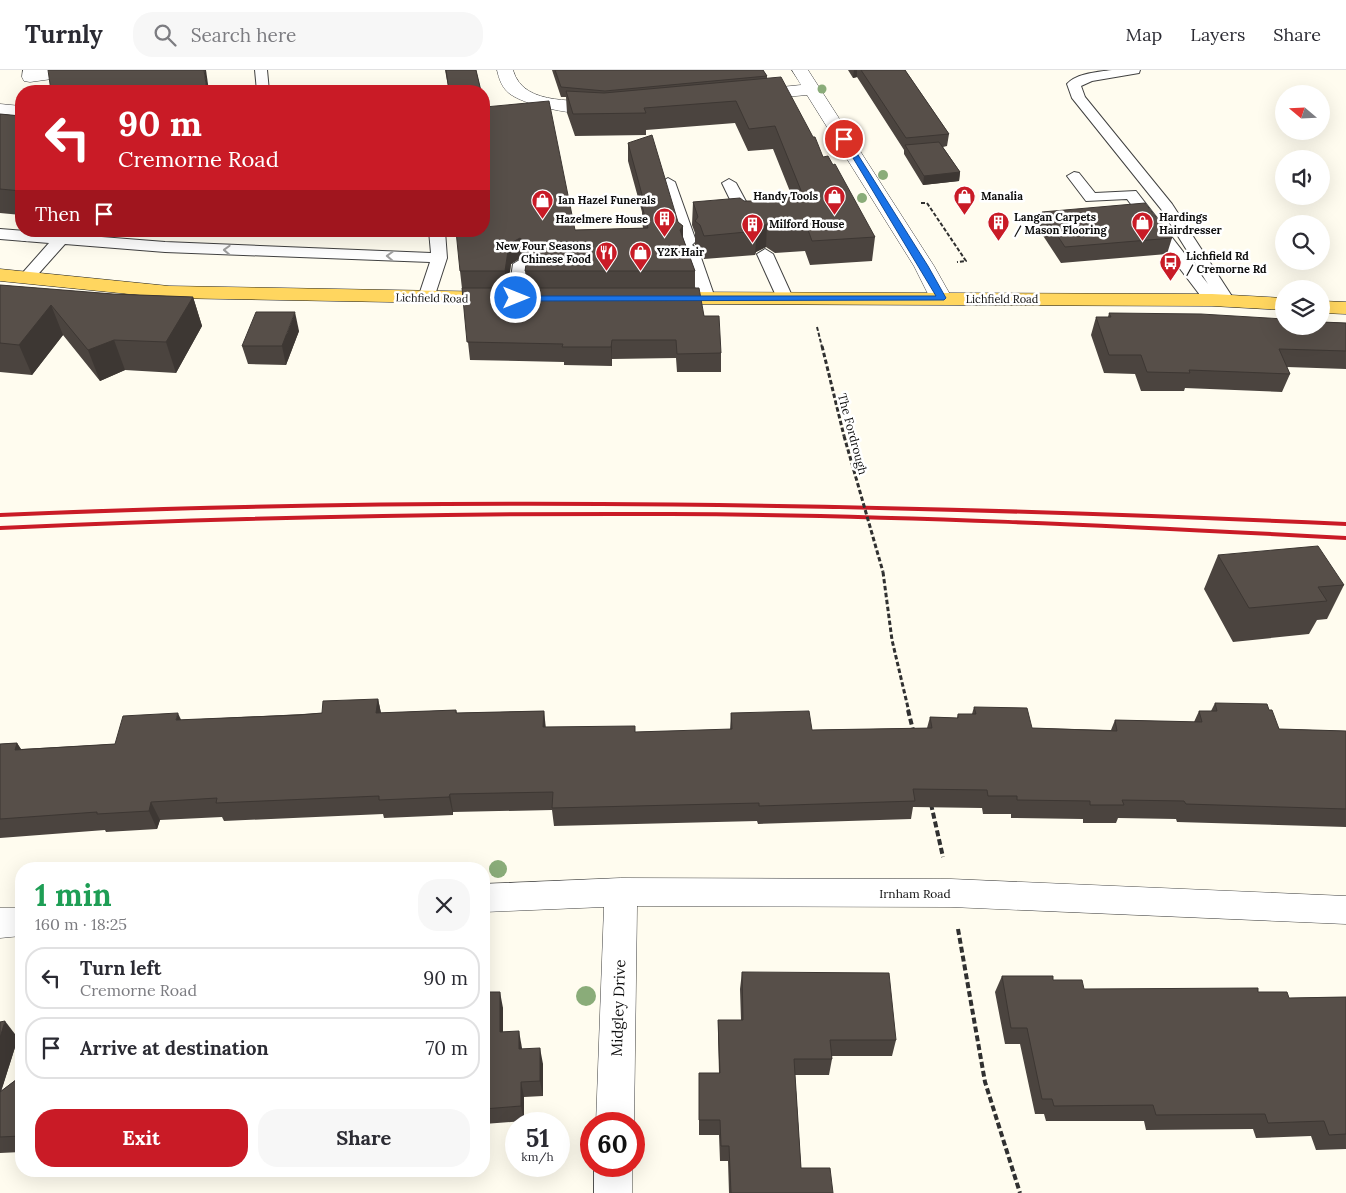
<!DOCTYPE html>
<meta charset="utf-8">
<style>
:root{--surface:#fff;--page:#f7f7f7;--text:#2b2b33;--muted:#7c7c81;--line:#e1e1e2;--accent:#c91b26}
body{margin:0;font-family:Lora,serif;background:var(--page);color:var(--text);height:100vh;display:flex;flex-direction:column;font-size:19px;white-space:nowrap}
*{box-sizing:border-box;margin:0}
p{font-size:16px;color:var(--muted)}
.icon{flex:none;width:28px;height:28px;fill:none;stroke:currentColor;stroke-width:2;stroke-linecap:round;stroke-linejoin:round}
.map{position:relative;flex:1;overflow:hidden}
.sheet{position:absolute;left:15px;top:792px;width:475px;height:315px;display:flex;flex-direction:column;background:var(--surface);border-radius:20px;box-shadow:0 5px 20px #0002}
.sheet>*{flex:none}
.hud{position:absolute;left:15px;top:15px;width:475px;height:152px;border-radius:20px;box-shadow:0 5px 20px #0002;background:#c91b26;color:#fff;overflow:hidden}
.needle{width:32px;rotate:289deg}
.tools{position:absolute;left:1275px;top:15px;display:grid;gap:10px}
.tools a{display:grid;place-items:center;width:55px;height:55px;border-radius:50%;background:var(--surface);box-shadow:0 5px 20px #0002;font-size:25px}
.speed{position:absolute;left:505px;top:1042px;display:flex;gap:10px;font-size:25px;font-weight:700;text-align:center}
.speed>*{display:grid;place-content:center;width:65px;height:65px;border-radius:50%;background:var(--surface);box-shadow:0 5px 20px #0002;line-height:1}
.speed small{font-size:12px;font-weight:400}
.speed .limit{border:8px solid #d22;background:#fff;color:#111}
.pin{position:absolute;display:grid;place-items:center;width:42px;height:42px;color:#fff;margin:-21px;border:2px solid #fff;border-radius:50%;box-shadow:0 1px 5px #0007}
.me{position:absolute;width:55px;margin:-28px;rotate:90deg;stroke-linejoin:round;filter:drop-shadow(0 0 4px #0008)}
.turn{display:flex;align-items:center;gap:18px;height:105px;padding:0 20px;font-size:22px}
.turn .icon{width:65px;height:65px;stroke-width:2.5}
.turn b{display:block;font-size:35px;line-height:42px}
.then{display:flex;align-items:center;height:48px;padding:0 20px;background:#0003;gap:10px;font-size:19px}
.round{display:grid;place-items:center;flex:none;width:52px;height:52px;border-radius:20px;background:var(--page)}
.overview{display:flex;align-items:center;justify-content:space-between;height:85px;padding:0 20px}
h1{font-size:30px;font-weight:700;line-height:38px;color:#1e9e55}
.button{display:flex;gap:10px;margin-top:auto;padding:10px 20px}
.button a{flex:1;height:58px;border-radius:20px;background:var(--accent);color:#fff;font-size:20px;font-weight:700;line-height:58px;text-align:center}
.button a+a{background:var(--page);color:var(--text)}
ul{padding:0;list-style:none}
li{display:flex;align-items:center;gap:15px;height:62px;margin:0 10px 8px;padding:0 10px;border:2px solid var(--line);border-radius:20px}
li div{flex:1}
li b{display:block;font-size:19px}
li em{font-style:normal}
header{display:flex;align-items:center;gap:30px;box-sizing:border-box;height:70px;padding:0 25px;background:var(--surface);border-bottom:1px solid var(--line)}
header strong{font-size:24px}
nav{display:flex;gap:28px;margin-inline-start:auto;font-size:18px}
.search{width:350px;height:45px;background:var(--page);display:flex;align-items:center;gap:12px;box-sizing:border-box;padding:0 18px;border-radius:20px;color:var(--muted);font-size:19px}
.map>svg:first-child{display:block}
</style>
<header>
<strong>Turnly</strong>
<div class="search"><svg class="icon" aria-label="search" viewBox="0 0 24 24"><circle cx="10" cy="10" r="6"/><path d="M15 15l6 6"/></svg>Search here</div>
<nav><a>Map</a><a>Layers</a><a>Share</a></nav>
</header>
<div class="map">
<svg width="1346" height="1123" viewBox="0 0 1346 1123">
<rect width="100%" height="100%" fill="#fffcef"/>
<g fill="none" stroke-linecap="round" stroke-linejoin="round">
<defs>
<g id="lane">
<polygon points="255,0 267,0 269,21 257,21"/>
<path d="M 1112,0 L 1140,0 L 1139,3 L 1092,11 L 1081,16 L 1085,27 L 1172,134 L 1235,231 L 1233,234 L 1221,234 L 1216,227 L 1209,231 L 1203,229 L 1127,129 L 1086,131 L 1067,106 L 1074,102 L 1079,103 L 1095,123 L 1136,121 L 1208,214 L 1161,139 L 1072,28 L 1067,14 C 1077,3 1098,2 1112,0 Z"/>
<polygon points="668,108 675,112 696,171 692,175 698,179 715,228 713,231 707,233 699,228 682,179 686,175 680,171 661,112"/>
<polygon points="729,109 736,113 756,150 753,153 743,153 740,150 722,113"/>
<polygon points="0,159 165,172 431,183 429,161 445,161 447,188 434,228 426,233 418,228 430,192 165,182 65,174 32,211 26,213 18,208 49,173 0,169"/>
<polygon points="765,179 773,184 793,228 791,231 785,233 777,228 757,184"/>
<polygon points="521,189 529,194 524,228 516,233 508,228 513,194"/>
</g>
<g id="street">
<polygon points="23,0 89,0 87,4 81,5 30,12 24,11 22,7"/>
<path d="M 497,0 L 513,0 C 524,39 580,27 610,34 L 613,38 L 610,42 C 586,48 530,38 510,24 C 502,18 499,9 497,0 Z"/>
<polygon points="792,0 808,0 934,196 952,228 948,232 941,234 934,232 930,228 914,196 807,25 751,30 745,29 742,25 745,21 751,20 801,15"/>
<polygon points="0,34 21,36 21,46 0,44"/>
<path d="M 21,160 L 21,161 L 41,161 C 35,170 31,173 20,170 L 17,166 Z"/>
<polygon points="621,808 951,809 1346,826 1346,854 951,837 637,836 634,1054 596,1054 604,837 484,842 484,814"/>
<polygon points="0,838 21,838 21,866 0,868"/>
<rect x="594" y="1096" width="38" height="27"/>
</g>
<g id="primary">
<polygon points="0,199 169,216 500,222 507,224 511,228 507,232 500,234 169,228 0,211"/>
<polygon points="663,222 1212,224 1284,228 1284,240 1212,236 663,234 656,232 652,228 656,224"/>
<polygon points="1321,231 1346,232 1346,244 1321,243"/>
</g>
</defs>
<use href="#lane" stroke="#414141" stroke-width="2"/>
<use href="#street" stroke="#414141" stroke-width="1"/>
<use href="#primary" stroke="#1f1f1f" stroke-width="1"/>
<g stroke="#303030" stroke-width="2" stroke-dasharray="4 2" stroke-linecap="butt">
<polyline points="921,133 927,133 966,191 957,192"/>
<polyline points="817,257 822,277"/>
</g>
<g stroke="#303030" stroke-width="3" stroke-dasharray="4.5 2.5" stroke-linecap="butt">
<polyline points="822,276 844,366"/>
<polyline points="883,502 892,570 909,642"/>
</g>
<g stroke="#303030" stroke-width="4" stroke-dasharray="6 3" stroke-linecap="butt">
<polyline points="908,640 913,660"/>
<polyline points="931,734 943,787"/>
<polyline points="958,859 985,1012 1020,1123"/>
</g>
<use href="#lane" fill="#fff" fill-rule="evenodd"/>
<use href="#street" fill="#fff" fill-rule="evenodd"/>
<use href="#primary" fill="#ffd65f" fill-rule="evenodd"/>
<g stroke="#c91b26" stroke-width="4">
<path d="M 0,445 C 448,425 898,434 1346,454"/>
<path d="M 0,458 C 223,448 446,443 670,444 C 895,445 1121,456 1346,468"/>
</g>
<polyline stroke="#303030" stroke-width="3" stroke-dasharray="4.5 2.5" stroke-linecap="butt" points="844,366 883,502"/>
</g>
<g fill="#8aac79">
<circle cx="822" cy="19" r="4.5"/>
<circle cx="883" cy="105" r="5"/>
<circle cx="862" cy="128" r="5"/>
<circle cx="498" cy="799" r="9"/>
<circle cx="586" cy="926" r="10"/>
</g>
<g fill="#4b443f" fill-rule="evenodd">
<polygon points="445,0 476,0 481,21 449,21"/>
<polygon points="552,0 763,0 767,6 767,8 823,87 875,167 872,191 810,195 805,181 775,183 766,177 756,182 755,185 704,189 700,178 695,175 695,163 692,155 693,132 754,131 791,124 773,79 748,81 735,53 646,60 646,65 575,66 567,43 566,27 561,27"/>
<polygon points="848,0 905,0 949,64 947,76 943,77 960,102 959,111 923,115 904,84 904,80 857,7 853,8"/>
<path d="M 485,37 L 575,160 L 643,158 L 642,151 L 642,142 L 628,91 L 628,73 L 678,152 L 683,156 L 683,168 L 695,201 L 695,218 L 704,246 L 721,283 L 721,302 L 677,302 L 676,288 L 612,289 L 612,296 L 564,295 L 564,292 L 470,290 L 460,201 ZM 522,187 L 527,191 L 525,201 L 527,218 L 508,218 L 511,194 Z"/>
<polygon points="0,44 21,46 21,145 0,143"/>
<polygon points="1042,142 1172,168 1167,184 1061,193 1038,158"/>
<polygon points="132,161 290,161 290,167 189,166"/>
<polygon points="0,215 113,224 193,227 202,256 176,303 125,300 100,311 63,265 32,305 0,302"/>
<polygon points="1109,243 1346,253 1346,299 1287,297 1290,304 1282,322 1185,318 1184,321 1141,321 1135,304 1104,303 1091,265 1096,247 1108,247"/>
<polygon points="299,261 286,295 248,294 242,276"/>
<polygon points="1218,485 1344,515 1327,549 1317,550 1309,564 1233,572 1204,519"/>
<polygon points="378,629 381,643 456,640 457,643 544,641 545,657 635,662 730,660 731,643 812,660 927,658 930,647 957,648 958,644 972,644 974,637 1032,658 1111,660 1115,650 1194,652 1199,641 1211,641 1215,633 1269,640 1279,659 1346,661 1346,757 1177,752 1176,749 1118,748 1116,753 1083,753 1083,749 1011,748 1011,744 983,744 982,738 913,737 911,749 758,754 757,751 554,756 552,740 453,742 453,745 384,748 383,744 224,751 222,747 160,750 157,759 106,762 105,760 0,768 0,674 17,673 21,679 115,674 181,650 322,643"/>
<polygon points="742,902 896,970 892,986 832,986 832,989 829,1005 795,1005 801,1098 833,1123 729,1123 728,1091 720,1091 719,1065 699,1065 699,1003 719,1003 718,967 718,950 741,950 740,919"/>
<polygon points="1002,906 1053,910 1084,919 1258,922 1289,928 1346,927 1346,1079 1316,1080 1311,1066 1256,1068 1253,1059 1146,1060 1144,1051 1046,1051 1044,1044 1035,1044 1020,974 1005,974 995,922"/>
<polygon points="484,922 503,938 503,962 522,979 543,994 543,1026 524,1027 524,1051 484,1054"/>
<polygon points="0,952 18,968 1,1021 21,1006 21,1082 0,1083"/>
</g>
<g fill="#3d3733">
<polygon points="204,0 206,0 209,21 207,21"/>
<polygon points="854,0 857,0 857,7 853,8"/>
<polygon points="960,102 959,111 923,115 924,106"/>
<polygon points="767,154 766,177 756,182 755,185 757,159"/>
<polygon points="683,156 683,175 680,160"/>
<polygon points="520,168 522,187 511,194 507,220 505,201 509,174"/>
<polygon points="193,227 202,256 176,303 166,272"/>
<polygon points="51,235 63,265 32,305 19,275"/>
<polygon points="295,242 299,261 286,295 282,276"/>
<polygon points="114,270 125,300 100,311 88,280"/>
<polygon points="612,270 612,296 611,277"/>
<polygon points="378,629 382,648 376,643"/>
<polygon points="544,641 546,659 543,657"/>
<polygon points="178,643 186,661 176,650"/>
<polygon points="17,673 28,691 15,680"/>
<polygon points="450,724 453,742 453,745 449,727"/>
<polygon points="151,732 160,750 157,759 149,741"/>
<polygon points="500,922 503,938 503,978 500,962"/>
<polygon points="5,951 18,968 0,1025 0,968"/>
<polygon points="519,961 522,978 522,995 519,979"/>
<polygon points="540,978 543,994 543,1026 540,1011"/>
<polygon points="521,1012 524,1027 524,1051 521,1036"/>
</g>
<g fill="#574f49" stroke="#3d3733">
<polygon points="48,0 204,0 207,21 51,21"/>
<polygon points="446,0 476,0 481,21 449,21"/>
<polygon points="555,0 763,0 767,6 605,21 561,17"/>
<polygon points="861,0 905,0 949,64 906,68"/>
<polygon points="781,7 813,67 815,67 823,87 828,86 833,95 835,94 875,167 812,171 807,157 776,160 767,154 757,159 757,161 704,166 700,155 695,151 698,147 693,132 740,128 744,131 754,131 759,126 802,123 775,56 749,59 736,31 644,38 646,43 573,44 566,21 604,23"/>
<polygon points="549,31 575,160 648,158 641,132 644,132 628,73 652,65 678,152 683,156 680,160 695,201 525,201 529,175 520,168 509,174 505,201 460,201 456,161 484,161 484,33 485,37"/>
<polygon points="0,44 21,46 21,121 0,119"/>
<polygon points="939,72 960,102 924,106 905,75"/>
<polygon points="1145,133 1172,168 1065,177 1042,142"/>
<polygon points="0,215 113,224 193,227 166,272 114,270 88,280 51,235 19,275 0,273"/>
<polygon points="462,218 699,218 704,246 719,246 721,283 677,284 676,270 612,270 611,277 562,277 563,274 467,272"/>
<polygon points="256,242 295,242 282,276 242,276"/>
<polygon points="1109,243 1201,244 1284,249 1284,256 1321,256 1321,252 1346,253 1346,281 1279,279 1290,304 1189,300 1190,303 1147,302 1141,285 1109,285 1096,247 1111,247"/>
<polygon points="1318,476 1344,515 1318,517 1327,531 1249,538 1218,485"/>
<polygon points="378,629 376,643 456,640 456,643 544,641 543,657 635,656 635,662 732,659 731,643 809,641 812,660 932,658 930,647 958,648 958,644 976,644 974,637 1027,638 1032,658 1117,661 1115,650 1202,652 1199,641 1217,641 1215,633 1267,634 1269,640 1272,640 1279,659 1346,661 1346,739 1186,734 1184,731 1122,730 1124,735 1090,735 1090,731 1017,730 1017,726 988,726 987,720 913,719 915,731 759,736 759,733 552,738 553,722 450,724 449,727 379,730 379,726 216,733 217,728 151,732 149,741 97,744 97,742 0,749 0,674 17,673 15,680 115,674 123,646 178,643 176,650 299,645 322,643 323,631"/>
<polygon points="742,902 889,903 896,970 830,970 832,989 794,989 801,1098 830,1098 833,1123 731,1123 729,1076 721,1076 720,1050 699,1050 699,1003 720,1003 718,950 743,950"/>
<polygon points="1002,906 1053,906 1053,910 1082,910 1084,919 1258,918 1258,922 1287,922 1289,928 1346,927 1346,1064 1329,1065 1324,1051 1268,1053 1265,1044 1156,1045 1153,1035 1054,1036 1052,1029 1042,1029 1027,958 1011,958"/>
<polygon points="484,922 500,922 500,962 519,961 519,979 540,978 540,1011 521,1012 521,1036 484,1039"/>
<polygon points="5,951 0,968 0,952"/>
<polygon points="21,1006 21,1066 0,1067 0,1022"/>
</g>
<defs><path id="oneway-chevron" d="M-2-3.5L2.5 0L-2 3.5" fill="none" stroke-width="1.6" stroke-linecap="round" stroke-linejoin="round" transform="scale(1.25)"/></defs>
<g stroke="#9f9f9f">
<use href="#oneway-chevron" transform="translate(227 180) rotate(-178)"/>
<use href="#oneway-chevron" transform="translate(390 186) rotate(-178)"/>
</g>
<polygon fill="#1a73e8" stroke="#114b97" points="841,68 848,69 928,196 946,228 944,230 516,231 512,228 516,226 936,226"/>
<defs>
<symbol id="shop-pin" viewBox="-11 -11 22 30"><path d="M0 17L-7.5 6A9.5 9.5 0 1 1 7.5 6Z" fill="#c91b26" stroke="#fff"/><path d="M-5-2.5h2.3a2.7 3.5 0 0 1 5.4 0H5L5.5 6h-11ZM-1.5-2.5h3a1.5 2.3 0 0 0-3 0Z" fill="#fff"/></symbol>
<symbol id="building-pin" viewBox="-11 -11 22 30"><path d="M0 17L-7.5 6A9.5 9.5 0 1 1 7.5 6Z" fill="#c91b26" stroke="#fff"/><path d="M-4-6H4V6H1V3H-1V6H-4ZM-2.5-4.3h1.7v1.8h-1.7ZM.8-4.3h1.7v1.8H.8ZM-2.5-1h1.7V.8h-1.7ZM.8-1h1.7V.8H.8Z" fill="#fff"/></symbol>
<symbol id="restaurant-pin" viewBox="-11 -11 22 30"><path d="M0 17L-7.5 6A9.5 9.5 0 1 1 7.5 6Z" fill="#c91b26" stroke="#fff"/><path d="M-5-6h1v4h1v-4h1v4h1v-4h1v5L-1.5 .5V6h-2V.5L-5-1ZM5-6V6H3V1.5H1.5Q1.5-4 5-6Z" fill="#fff"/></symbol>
<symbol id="bus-pin" viewBox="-11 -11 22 30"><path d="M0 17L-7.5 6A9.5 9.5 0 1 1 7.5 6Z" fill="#c91b26" stroke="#fff"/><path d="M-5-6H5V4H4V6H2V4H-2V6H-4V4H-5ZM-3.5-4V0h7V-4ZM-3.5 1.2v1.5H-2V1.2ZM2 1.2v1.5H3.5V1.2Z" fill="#fff"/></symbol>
</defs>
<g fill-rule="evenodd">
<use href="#shop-pin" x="822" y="114" width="25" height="34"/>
<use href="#shop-pin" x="952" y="114" width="25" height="34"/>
<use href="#shop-pin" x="530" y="118" width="25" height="34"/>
<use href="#building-pin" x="652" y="136" width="25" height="34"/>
<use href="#building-pin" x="986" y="140" width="25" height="34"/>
<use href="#shop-pin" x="1130" y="140" width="25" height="34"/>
<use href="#building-pin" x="740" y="142" width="25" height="34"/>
<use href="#restaurant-pin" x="594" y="170" width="25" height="34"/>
<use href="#shop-pin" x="628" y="170" width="25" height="34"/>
<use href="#bus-pin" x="1158" y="180" width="25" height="34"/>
</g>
<g text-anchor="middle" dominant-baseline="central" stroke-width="5" stroke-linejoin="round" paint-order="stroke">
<g font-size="11" font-weight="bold" fill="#0e0e0e" stroke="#fff" text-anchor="start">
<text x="818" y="126" text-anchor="end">Handy Tools</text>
<text x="981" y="126">Manalia</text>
<text x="558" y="130">Ian Hazel Funerals</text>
<text x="1014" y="147">Langan Carpets<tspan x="1014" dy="13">/ Mason Flooring</tspan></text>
<text x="1159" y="147">Hardings<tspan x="1159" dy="13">Hairdresser</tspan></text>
<text x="648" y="149" text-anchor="end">Hazelmere House</text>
<text x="769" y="154">Milford House</text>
<text x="591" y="176" text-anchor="end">New Four Seasons<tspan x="591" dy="13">Chinese Food</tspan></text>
<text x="657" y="182">Y2K Hair</text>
<text x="1186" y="186">Lichfield Rd<tspan x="1186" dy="13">/ Cremorne Rd</tspan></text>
</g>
<g font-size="11" fill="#0e0e0e" stroke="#fff">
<text transform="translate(432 228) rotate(1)">Lichfield Road</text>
<text x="1002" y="229">Lichfield Road</text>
</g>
<g font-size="12" fill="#0e0e0e" stroke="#fff">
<text transform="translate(853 364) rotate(75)">The Fordrough</text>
<text x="915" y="823">Irnham Road</text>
</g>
<g font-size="15" fill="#0e0e0e" stroke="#fff">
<text transform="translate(618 938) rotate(-88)">Midgley Drive</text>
</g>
</g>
</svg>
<div class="tools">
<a><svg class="needle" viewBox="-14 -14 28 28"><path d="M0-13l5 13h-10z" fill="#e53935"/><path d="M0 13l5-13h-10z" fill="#7c7c81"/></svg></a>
<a><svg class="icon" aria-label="sound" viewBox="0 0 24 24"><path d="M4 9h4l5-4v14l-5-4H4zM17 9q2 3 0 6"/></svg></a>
<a><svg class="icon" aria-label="search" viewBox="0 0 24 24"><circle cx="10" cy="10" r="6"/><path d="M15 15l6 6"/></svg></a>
<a><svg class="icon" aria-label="layers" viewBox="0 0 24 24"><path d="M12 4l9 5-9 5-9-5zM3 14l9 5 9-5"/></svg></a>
</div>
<div class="speed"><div>51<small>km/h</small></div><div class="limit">60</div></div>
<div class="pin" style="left:844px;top:69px;background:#d93025"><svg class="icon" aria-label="arrive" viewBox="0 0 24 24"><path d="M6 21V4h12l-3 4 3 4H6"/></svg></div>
<svg class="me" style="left:516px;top:228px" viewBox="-20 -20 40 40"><circle r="17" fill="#1a73e8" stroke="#fff" stroke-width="3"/><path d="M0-11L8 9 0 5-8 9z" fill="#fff"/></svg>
<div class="hud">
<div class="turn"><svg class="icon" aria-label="left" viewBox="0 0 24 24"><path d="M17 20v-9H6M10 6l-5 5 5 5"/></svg><div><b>90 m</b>Cremorne Road</div></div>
<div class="then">Then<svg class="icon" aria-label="arrive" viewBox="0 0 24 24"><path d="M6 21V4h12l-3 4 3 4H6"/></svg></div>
</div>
<section class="sheet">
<div class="overview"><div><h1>1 min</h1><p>160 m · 18:25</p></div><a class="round"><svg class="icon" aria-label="close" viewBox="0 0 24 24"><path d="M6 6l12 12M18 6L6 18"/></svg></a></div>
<ul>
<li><svg class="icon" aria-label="left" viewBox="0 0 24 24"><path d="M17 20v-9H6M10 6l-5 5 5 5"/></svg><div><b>Turn left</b><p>Cremorne Road</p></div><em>90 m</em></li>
<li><svg class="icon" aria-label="arrive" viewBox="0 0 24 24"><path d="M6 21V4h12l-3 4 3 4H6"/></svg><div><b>Arrive at destination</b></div><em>70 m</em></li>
</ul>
<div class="button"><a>Exit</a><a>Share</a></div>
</section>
</div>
